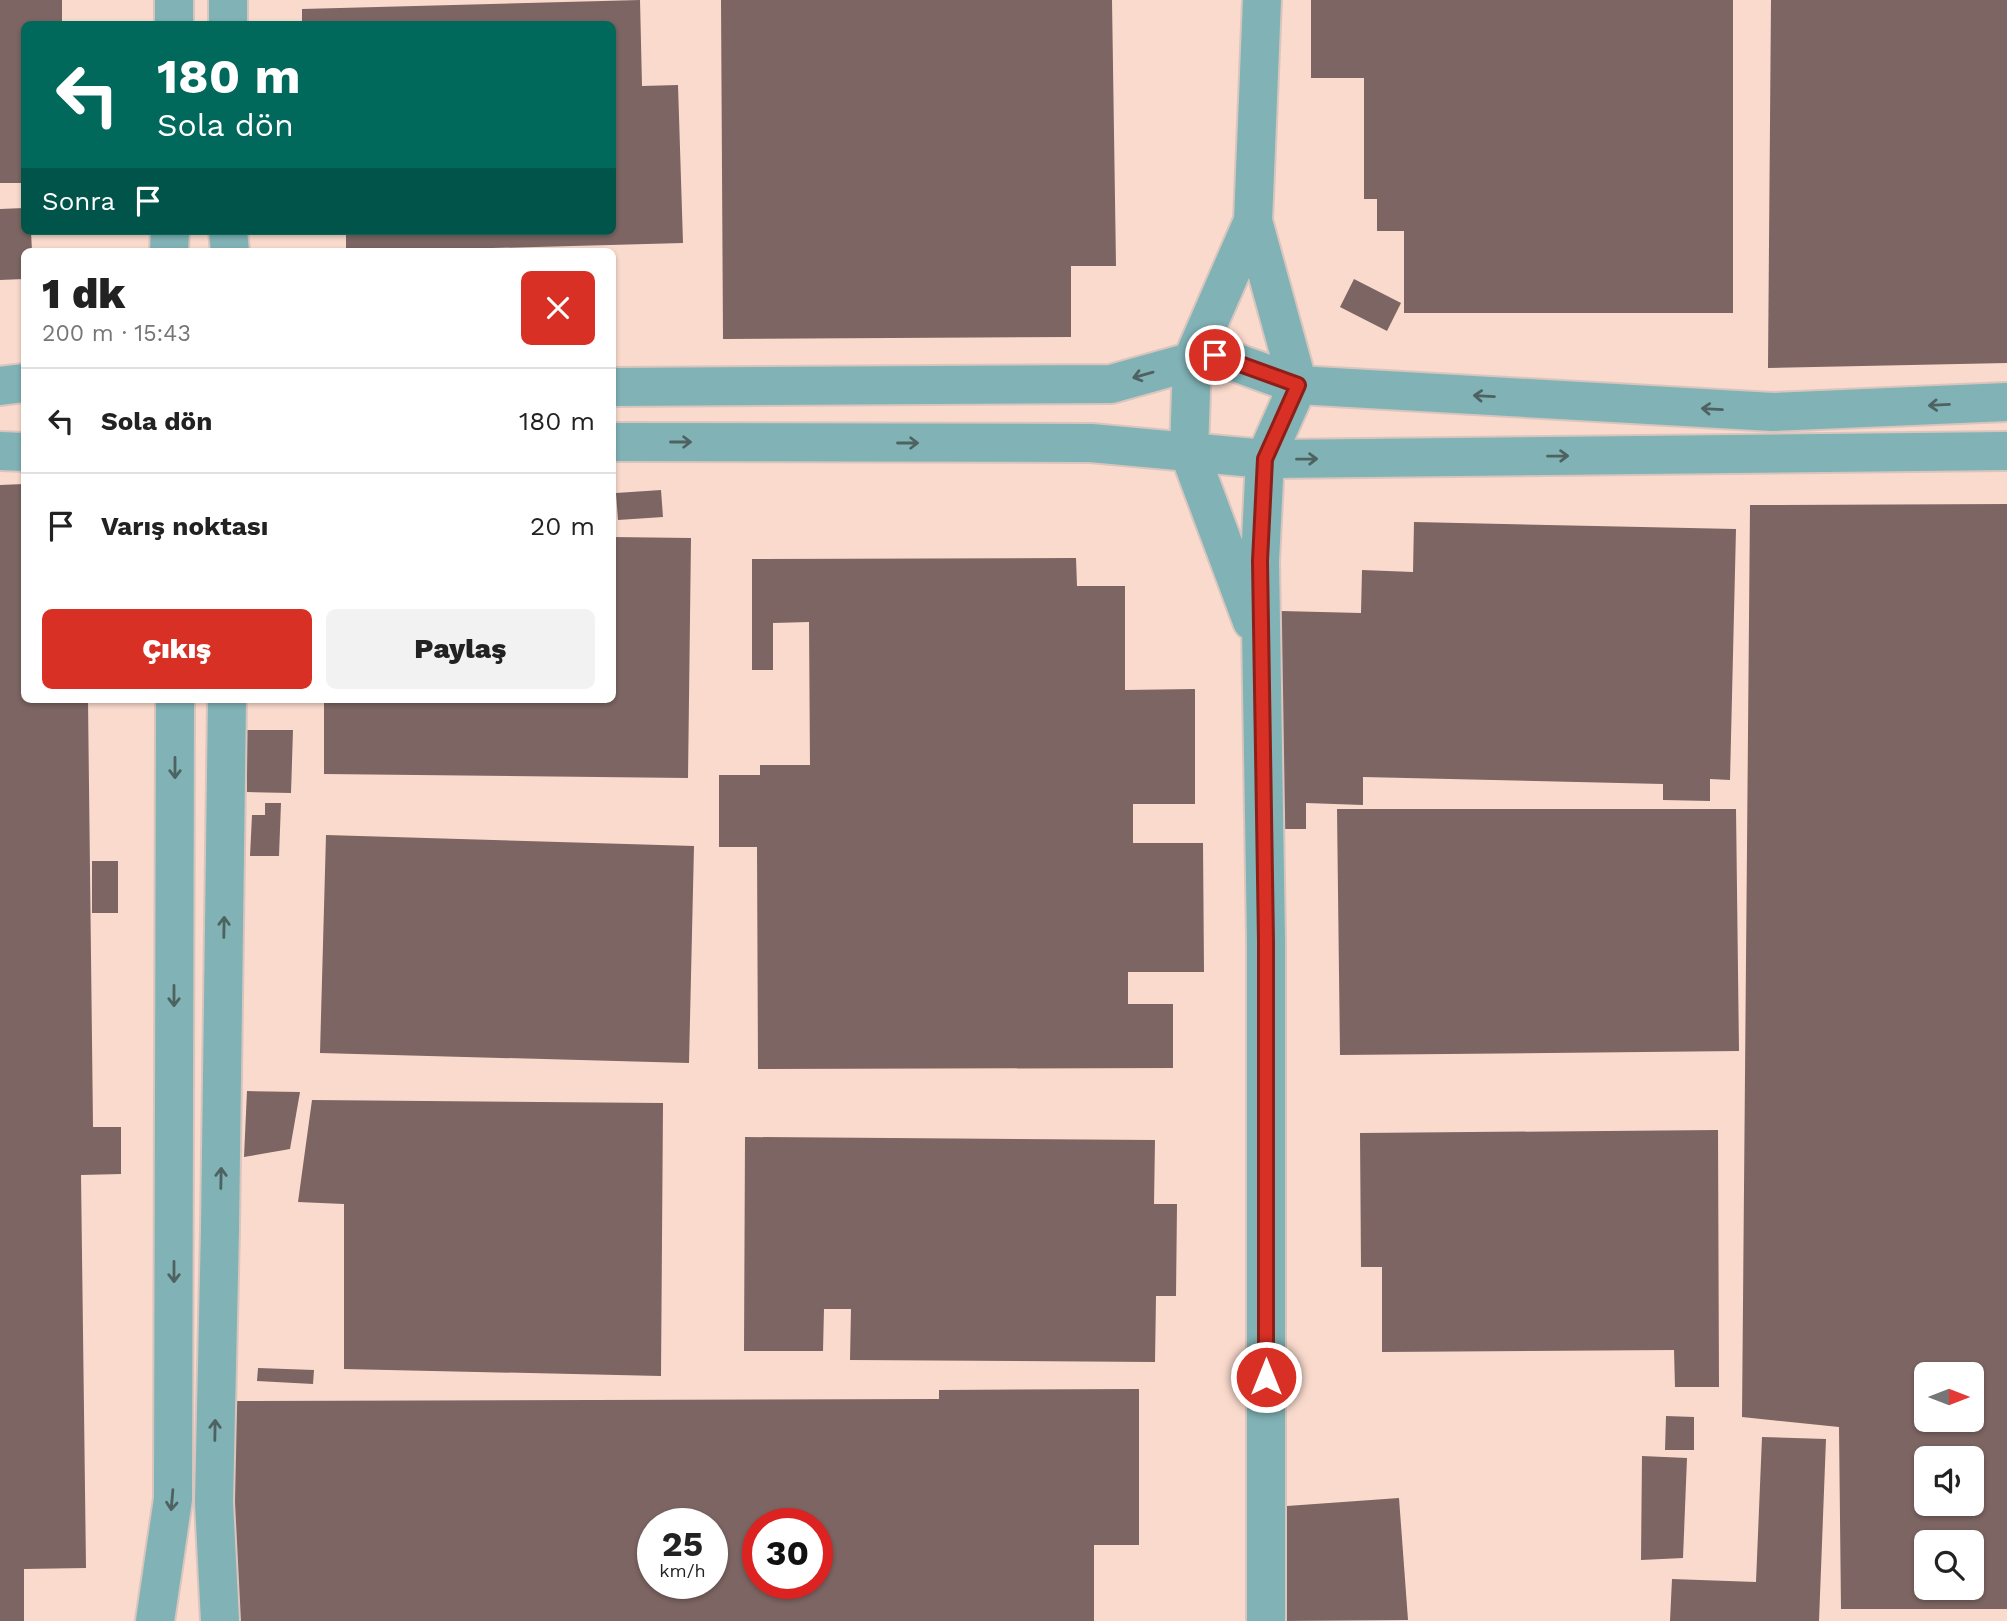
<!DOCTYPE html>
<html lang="tr">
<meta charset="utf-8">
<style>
:root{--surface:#fff;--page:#f2f2f2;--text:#222;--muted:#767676;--line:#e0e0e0;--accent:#d93025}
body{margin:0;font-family:"Work Sans",sans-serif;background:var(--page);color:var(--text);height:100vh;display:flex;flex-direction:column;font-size:26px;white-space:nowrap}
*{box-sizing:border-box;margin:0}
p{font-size:23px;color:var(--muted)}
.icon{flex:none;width:38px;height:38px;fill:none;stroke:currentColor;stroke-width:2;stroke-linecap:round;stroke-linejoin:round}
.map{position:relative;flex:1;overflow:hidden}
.details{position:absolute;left:21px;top:248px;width:595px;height:455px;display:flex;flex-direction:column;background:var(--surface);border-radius:10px;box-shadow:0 2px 5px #0004}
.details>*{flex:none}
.top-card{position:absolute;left:21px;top:21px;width:595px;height:214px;border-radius:10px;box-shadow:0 2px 5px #0004;background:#00695c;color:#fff;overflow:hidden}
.needle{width:46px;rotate:90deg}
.controls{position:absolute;left:1914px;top:1362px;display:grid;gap:14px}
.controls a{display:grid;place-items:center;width:70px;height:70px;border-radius:10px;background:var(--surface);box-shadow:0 2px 5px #0004;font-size:35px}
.speed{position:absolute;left:637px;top:1508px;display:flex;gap:14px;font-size:35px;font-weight:700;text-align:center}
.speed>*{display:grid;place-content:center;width:91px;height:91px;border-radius:50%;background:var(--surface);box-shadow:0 2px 5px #0004;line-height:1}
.speed small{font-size:18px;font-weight:400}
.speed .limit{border:10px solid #d22;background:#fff;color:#111}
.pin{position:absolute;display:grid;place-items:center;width:60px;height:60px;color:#fff;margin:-30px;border:4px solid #fff;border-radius:50%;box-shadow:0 2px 7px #0007}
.me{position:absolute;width:77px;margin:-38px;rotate:0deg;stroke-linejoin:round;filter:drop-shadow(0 0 5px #0008)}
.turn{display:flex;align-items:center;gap:24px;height:147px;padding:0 21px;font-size:32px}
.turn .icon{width:91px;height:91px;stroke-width:2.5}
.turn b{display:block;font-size:49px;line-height:60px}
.then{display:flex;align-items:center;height:66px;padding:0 21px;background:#0003;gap:14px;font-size:26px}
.round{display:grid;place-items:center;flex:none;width:74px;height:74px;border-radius:10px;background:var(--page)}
.headline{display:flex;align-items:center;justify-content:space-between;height:119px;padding:0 21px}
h1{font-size:42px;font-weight:800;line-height:52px}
.primary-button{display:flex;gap:14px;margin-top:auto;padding:14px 21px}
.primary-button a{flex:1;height:80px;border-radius:10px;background:var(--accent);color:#fff;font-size:28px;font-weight:800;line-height:80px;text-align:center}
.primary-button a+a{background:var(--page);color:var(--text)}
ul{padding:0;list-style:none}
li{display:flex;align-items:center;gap:21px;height:105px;padding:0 21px;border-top:2px solid var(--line)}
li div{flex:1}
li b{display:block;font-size:26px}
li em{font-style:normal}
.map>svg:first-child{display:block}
</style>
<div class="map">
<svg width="2007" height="1621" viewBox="0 0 2007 1621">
<rect width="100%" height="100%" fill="#fce8e0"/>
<path fill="#fadacd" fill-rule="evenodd" d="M 0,0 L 2007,0 L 2007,1621 L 0,1621 ZM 24,24 L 612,24 L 612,231 L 24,231 ZM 24,252 L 612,252 L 612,700 L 24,700 ZM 1927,1374 L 1972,1374 L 1972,1419 L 1927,1419 ZM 1927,1458 L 1972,1458 L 1972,1503 L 1927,1503 ZM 653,1524 L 712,1524 L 712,1584 L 653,1584 ZM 758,1524 L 817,1524 L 817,1584 L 758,1584 ZM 1927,1542 L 1972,1542 L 1972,1587 L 1927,1587 Z"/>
<g fill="#7c6562" fill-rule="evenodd">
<polygon points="0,0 62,0 62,24 24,24 24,183 0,183"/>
<polygon points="640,0 642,86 678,85 683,243 346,252 346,231 612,231 612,24 302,24 302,9"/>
<polygon points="721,0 1112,0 1116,266 1071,266 1071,337 723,339"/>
<polygon points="1311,0 1733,0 1733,313 1404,313 1404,231 1377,231 1377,199 1364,199 1364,78 1311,78"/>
<polygon points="1771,0 2007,0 2007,363 1768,368"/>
<polygon points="24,208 24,231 31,231 32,252 24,252 24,279 0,280 0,209"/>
<polygon points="1354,279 1401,303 1387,331 1340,307"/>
<polygon points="24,484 24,700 88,700 93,1127 121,1127 121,1174 81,1175 86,1568 24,1569 24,1621 0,1621 0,485"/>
<polygon points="661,490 663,517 618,520 616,493"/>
<path d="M 2007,504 L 2007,1609 L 1841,1609 L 1839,1427 L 1742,1417 L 1750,505 ZM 1927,1374 L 1972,1374 L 1972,1419 L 1927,1419 ZM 1927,1458 L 1972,1458 L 1972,1503 L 1927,1503 ZM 1927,1542 L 1972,1542 L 1972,1587 L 1927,1587 Z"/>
<polygon points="1414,522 1736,529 1730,780 1710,779 1710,801 1663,800 1663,784 1363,777 1363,805 1306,803 1306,829 1277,829 1281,611 1361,613 1362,570 1413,572"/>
<polygon points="612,537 691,538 688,778 324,774 324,700 612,700"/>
<polygon points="1076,558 1077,586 1125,586 1125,690 1195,689 1195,804 1133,804 1133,843 1203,843 1204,972 1128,972 1128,1004 1173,1004 1173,1068 758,1069 757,847 719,847 719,775 760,775 760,765 810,765 809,622 773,623 773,670 752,670 752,559"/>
<polygon points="247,730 293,730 291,793 247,792"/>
<polygon points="265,803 281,803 279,856 250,856 252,815 265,815"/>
<polygon points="1337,809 1736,809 1739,1051 1340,1055"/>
<polygon points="326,835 694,846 689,1063 320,1053"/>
<rect x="92" y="861" width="26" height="52"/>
<polygon points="247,1091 300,1092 290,1149 244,1157"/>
<polygon points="312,1100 663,1103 661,1376 344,1369 344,1204 298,1202"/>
<polygon points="1718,1130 1719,1387 1675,1387 1674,1350 1382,1352 1382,1267 1361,1267 1360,1133"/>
<polygon points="745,1137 1155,1140 1154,1204 1177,1204 1176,1296 1156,1296 1155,1362 850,1360 851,1309 824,1309 823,1351 744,1351"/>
<polygon points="258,1368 314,1370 313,1384 257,1381"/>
<path d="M 1139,1389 L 1139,1545 L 1094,1545 L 1094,1621 L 235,1621 L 230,1401 L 939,1399 L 939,1390 ZM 653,1524 L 712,1524 L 712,1584 L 653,1584 ZM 758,1524 L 817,1524 L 817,1584 L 758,1584 Z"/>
<polygon points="1666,1416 1694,1417 1694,1450 1665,1450"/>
<polygon points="1762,1437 1826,1439 1819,1621 1670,1621 1672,1579 1756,1582"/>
<polygon points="1642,1456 1687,1458 1683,1558 1641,1560"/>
<polygon points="1399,1498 1408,1620 1281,1621 1273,1507"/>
</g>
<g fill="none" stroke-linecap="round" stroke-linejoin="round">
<defs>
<g id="minor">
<polyline points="174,0 174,24"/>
<polyline points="1262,0 1253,221 1298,385 1265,459 1260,561 1266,941 1266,1621"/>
<polyline points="228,24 228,0"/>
<polyline points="228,231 230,252"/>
<polyline points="169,252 170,231"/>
<polyline points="0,386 24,383"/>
<polyline points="612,387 1111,384 1215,355 1298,385 1773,412 2007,402"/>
<polyline points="612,442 1091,443 1265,459 2007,451"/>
<polyline points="0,451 24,452"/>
<polyline points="1252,621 1189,452 1192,361 1253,221"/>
<polyline points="155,1621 173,1499 175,700"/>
<polyline points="220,1621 214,1502 220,1229 227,700"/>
</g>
</defs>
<use href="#minor" stroke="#d8c6be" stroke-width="42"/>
<use href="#minor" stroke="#81b2b5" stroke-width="38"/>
</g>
<defs><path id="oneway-shaft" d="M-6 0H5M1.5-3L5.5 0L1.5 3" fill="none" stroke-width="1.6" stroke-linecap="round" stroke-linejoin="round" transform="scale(1.75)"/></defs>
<g stroke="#4e6262">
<use href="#oneway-shaft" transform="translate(1143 375) rotate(164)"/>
<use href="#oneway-shaft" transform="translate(1484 396) rotate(-177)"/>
<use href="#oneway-shaft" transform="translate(1939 405) rotate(177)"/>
<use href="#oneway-shaft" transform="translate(1712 409) rotate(-177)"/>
<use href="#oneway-shaft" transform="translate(681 442)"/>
<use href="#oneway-shaft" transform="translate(908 443)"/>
<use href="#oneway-shaft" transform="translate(1558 456) rotate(-1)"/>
<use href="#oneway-shaft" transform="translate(1307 459) rotate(-1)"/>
<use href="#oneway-shaft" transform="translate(175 768) rotate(90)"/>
<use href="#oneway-shaft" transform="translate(224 927) rotate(-89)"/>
<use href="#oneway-shaft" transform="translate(174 996) rotate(90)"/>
<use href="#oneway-shaft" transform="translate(221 1178) rotate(-89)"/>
<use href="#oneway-shaft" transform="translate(174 1272) rotate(90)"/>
<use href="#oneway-shaft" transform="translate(215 1430) rotate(-89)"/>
<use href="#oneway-shaft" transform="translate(172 1500) rotate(95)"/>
</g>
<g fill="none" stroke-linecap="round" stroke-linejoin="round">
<defs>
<polyline id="route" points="1215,355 1298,385 1265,459 1260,561 1266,941 1266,1377"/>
</defs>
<use href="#route" stroke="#8d1f18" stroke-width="18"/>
<use href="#route" stroke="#d93025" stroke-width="12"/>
</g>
</svg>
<div class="controls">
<a><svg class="needle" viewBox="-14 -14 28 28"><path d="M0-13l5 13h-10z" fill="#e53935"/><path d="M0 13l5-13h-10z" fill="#767676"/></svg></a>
<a><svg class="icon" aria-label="sound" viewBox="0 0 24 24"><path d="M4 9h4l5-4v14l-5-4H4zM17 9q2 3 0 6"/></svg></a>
<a><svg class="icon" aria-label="search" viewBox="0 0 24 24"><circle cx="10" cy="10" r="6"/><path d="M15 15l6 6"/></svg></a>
</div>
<div class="speed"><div>25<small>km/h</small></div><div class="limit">30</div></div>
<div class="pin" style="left:1215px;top:355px;background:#d93025"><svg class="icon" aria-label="arrive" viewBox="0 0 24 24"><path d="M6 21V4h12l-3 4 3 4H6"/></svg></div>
<svg class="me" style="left:1266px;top:1377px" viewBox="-20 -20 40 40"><circle r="17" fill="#d93025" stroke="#fff" stroke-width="3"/><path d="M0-11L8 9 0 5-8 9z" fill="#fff"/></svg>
<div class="top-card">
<div class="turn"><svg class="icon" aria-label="left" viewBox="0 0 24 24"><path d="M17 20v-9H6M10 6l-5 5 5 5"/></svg><div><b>180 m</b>Sola dön</div></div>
<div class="then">Sonra<svg class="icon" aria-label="arrive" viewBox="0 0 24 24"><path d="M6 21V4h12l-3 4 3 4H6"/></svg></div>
</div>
<section class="details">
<div class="headline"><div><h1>1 dk</h1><p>200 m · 15:43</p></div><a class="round" style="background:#d93025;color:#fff"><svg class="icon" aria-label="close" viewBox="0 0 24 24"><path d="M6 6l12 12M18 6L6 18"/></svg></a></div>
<ul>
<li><svg class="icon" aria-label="left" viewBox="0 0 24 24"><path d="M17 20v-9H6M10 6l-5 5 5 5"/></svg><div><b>Sola dön</b></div><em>180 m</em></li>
<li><svg class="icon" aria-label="arrive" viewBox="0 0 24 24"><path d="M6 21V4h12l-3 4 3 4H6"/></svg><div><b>Varış noktası</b></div><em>20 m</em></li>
</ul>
<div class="primary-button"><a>Çıkış</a><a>Paylaş</a></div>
</section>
</div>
